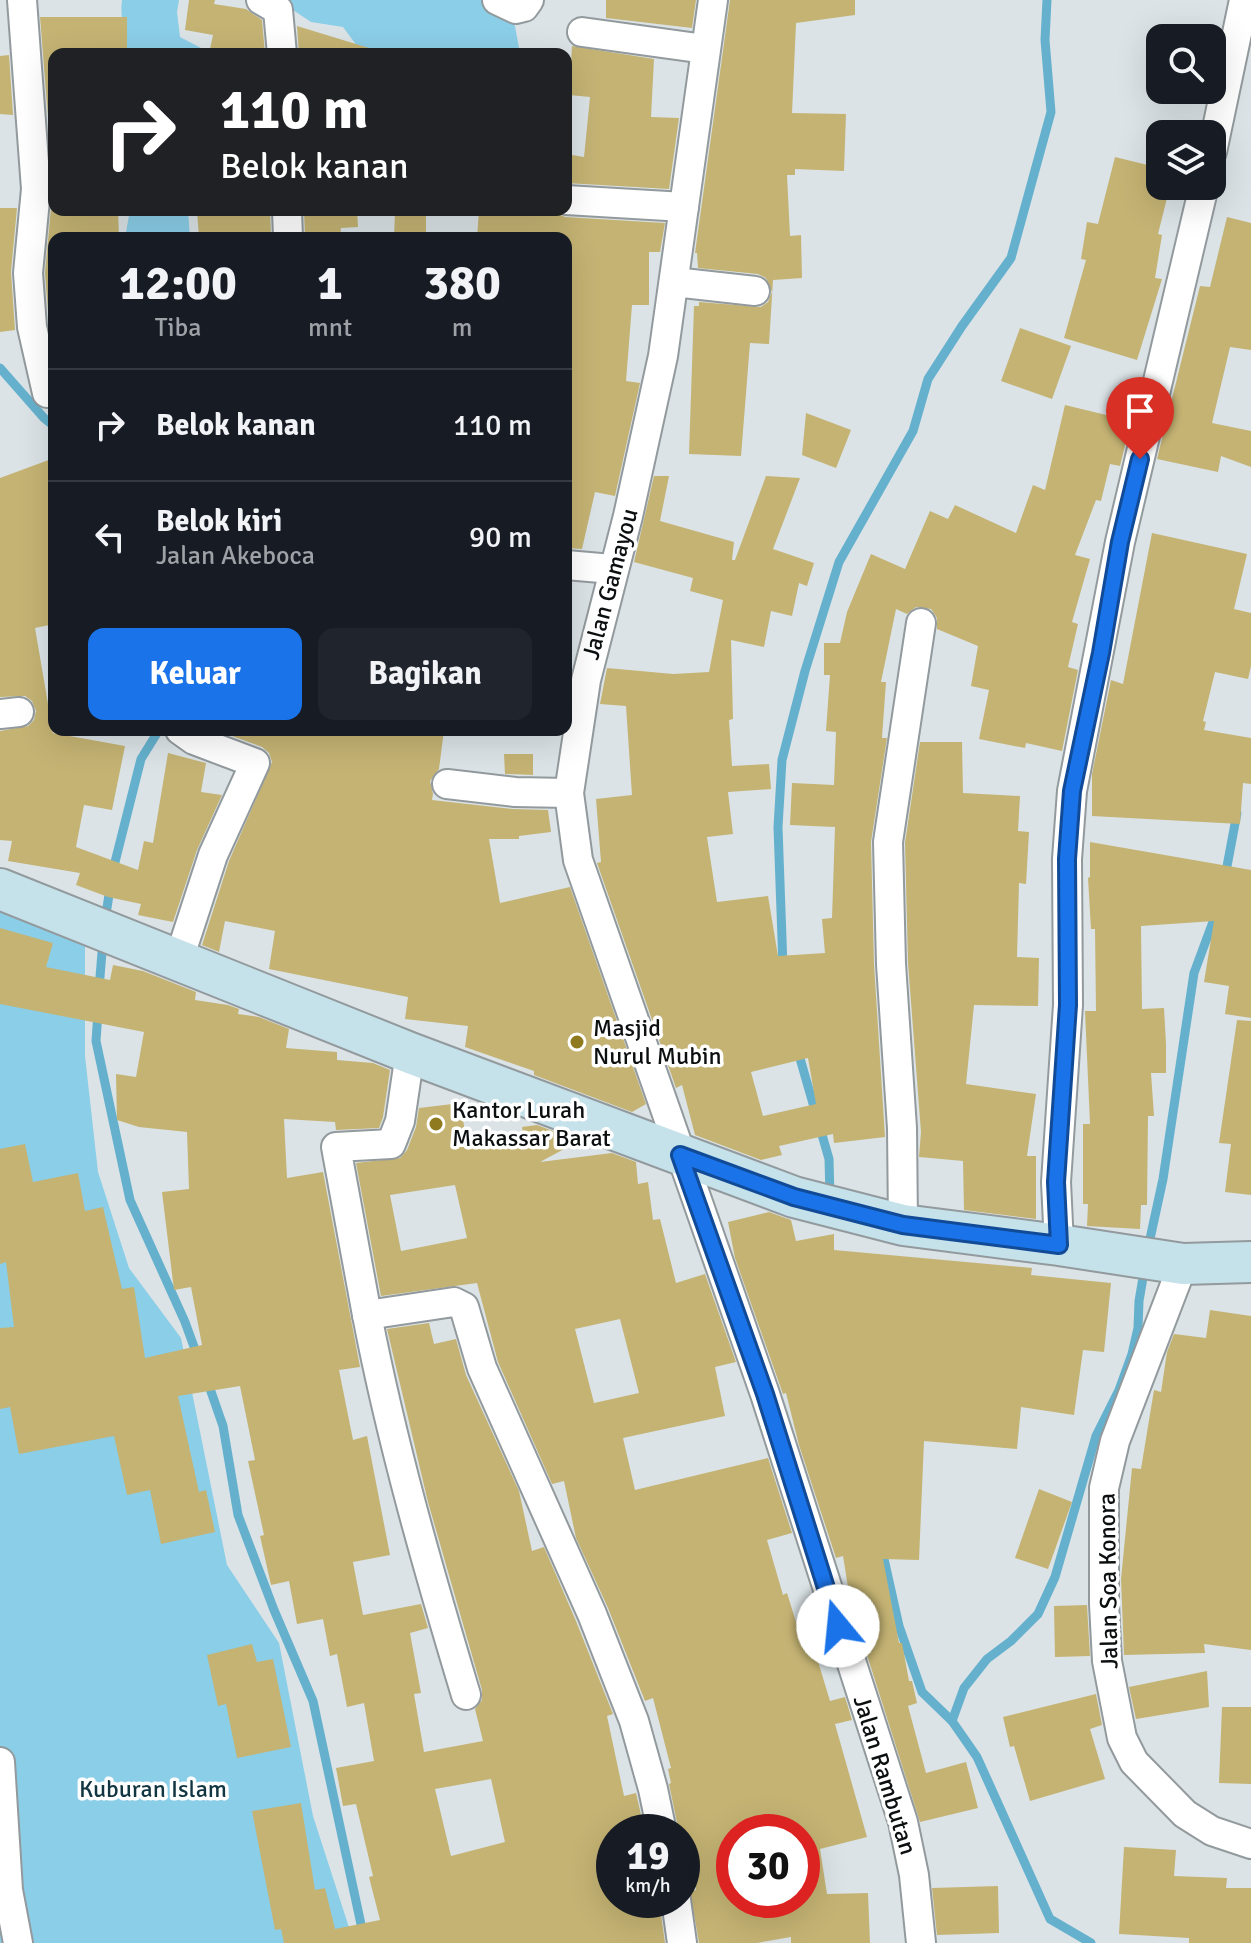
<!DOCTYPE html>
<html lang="id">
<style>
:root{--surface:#171b24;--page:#20242c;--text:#f1f3f6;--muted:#9ea1a6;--line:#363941;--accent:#1a73e8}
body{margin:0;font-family:Signika,sans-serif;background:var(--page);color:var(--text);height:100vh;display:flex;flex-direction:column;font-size:30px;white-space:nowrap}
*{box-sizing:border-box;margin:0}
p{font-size:26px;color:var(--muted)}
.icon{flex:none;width:44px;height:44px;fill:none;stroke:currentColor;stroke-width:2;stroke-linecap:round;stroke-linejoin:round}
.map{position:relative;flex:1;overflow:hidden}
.sheet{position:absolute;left:48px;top:232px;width:524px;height:504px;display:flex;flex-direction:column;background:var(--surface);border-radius:16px;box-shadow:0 8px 32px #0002}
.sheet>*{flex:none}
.banner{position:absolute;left:48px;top:48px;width:524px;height:168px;border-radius:16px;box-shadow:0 8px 32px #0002;background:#202124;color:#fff;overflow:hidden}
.buttons{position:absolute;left:1146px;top:24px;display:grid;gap:16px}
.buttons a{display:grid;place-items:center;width:80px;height:80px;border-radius:16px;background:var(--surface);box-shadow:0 8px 32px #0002;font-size:40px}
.speed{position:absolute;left:596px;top:1814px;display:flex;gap:16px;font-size:40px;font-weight:700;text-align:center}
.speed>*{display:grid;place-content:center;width:104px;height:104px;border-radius:50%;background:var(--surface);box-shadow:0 8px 32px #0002;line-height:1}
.speed small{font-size:20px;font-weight:400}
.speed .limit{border:12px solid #d22;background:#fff;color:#111}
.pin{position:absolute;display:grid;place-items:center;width:68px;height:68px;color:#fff;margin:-82px -34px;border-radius:50% 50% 50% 0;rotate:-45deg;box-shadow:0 0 8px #0007}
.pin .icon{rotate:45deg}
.me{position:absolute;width:88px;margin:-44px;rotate:343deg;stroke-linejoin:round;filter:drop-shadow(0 0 6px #0008)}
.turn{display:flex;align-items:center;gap:28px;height:168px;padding:0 40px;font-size:36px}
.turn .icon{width:104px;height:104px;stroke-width:2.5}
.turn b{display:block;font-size:56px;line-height:68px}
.eta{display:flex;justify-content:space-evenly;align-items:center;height:136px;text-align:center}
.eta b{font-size:48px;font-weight:700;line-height:56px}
.action{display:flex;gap:16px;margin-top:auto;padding:16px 40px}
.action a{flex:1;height:92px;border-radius:16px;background:var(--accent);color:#fff;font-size:32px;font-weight:700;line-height:92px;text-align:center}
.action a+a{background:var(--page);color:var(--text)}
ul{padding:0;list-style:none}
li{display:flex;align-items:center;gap:24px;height:112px;padding:0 40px;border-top:2px solid var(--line)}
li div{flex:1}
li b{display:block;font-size:30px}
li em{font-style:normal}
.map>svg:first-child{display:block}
</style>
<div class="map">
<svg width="1251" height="1943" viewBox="0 0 1251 1943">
<rect width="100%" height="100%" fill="#dbe3e6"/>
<g fill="#8bcee8">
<path d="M 122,0 L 179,0 L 177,12 L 180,37 L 201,48 L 200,54 L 126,54 C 127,36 119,18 122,0 Z"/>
<polygon points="278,0 510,0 520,53 363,54 343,27 311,22"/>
<polygon points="130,210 188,210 190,238 125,238"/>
<polygon points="0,908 85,944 85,1056 98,1172 129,1268 181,1338 227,1565 279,1643 313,1816 354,1943 0,1943"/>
</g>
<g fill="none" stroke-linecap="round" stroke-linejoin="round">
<g stroke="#65b1cd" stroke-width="9">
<polyline points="0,368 44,418 54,426"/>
<polyline points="113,870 141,759 159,730"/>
<polyline points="1225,877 1237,813"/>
<polyline points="105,921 110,888"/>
<polyline points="783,967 778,827 782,760 805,671 839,562 913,431 928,379 962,326 1011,258 1051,112 1045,40 1047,0"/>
<polyline points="99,989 103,940"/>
<polyline points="98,1012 96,1041 130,1200 185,1322 197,1355"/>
<polyline points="797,1048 829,1159 830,1197"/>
<polyline points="1148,1248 1163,1179 1194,973 1217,911"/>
<polyline points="207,1380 223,1426 238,1515 274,1610 313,1701 365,1943"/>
<polyline points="882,1550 899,1626 922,1692 952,1721"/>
<polyline points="1091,1943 1050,1919 977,1757 952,1721 964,1688 987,1659 1011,1641 1038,1614 1055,1577 1096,1436 1119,1390 1132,1354 1138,1328 1139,1301 1145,1266"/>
</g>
</g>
<g fill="#c4b373" fill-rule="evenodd">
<polygon points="189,0 215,0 214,4 246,9 262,20 265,54 209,54 213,35 185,30"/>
<polygon points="606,0 696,0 692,28 606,18"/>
<polygon points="730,0 855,0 855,15 796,23 792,113 846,114 844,171 795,169 795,175 787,175 790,236 801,235 802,278 773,280 769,344 750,343 741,456 689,454 694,306 699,306 699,302 761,307 768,302 772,292 766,278 758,274 698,268 697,253 695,253"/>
<polygon points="40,17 127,17 127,54 54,54 54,117 48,116"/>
<polygon points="297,26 369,48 368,54 299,54"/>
<polygon points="572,46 654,59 651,117 679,118 669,189 566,183 566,154 584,157 590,97 569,95"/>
<polygon points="9,55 13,115 0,114 0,56"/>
<polygon points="1115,157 1160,168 1160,186 1170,186 1158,234 1162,235 1155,278 1162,279 1137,360 1064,338 1086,260 1081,259 1087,222 1098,224"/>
<polygon points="0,208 17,208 11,272 15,330 0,332"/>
<polygon points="51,208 54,210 118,210 119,238 54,238 54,322 49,323 45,273"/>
<polygon points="197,210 270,210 271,235 199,238"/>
<polygon points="304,210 357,210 358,227 341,228 340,238 305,238"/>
<polygon points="479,210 555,212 565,217 665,223 660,252 649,252 649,305 632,305 626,381 640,383 615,496 595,492 582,549 566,548 566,238 477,238"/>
<polygon points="395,211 426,212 426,238 394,238"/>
<polygon points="1227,217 1251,223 1251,350 1230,347 1212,423 1251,431 1251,467 1221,456 1218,472 1157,459 1200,286 1210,287"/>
<polygon points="1020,328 1071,346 1052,399 1001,381"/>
<path d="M 1065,405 L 1131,421 L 1120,466 L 1110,464 L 1101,501 L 1096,500 L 1075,555 L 1090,559 L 1072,622 L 1078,624 L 1068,667 L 1078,670 L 1062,751 L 1026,743 L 1025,748 L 979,739 L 989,690 L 971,686 L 978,646 L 937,629 L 937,618 L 931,609 L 916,607 L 907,614 L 896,609 L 881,682 L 886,682 L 882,738 L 887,738 L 871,842 L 874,964 L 885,1137 L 834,1143 L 833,1134 L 779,1146 L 782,1155 L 761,1160 L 695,1135 L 682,1085 L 676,1088 L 597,863 L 601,862 L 596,799 L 632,795 L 626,706 L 600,704 L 607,668 L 673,674 L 709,672 L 723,600 L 690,591 L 693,578 L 634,562 L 654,476 L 669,476 L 660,521 L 734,542 L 732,560 L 735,560 L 766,476 L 800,478 L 773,549 L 814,563 L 807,586 L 799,583 L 792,616 L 771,611 L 764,647 L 731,640 L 733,719 L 729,720 L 732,766 L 769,764 L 771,789 L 728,792 L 733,834 L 707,837 L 717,902 L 768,896 L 778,956 L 825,953 L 822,919 L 832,918 L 835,827 L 790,825 L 792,783 L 834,785 L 836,732 L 826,731 L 830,675 L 824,675 L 824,643 L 840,643 L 847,612 L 871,554 L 905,569 L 930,511 L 948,519 L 955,505 L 1016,533 L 1033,485 L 1045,490 ZM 808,1058 L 816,1104 L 763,1116 L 751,1072 Z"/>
<polygon points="806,413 851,430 836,468 802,455"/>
<polygon points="54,458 54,624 35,628 53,733 125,746 112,810 84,805 76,847 138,870 144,841 153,843 168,753 206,763 201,792 222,795 197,850 173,922 138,915 141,904 108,897 76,885 80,873 8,861 12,841 0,840 0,731 28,726 34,720 36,711 32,701 25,696 0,697 0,478"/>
<polygon points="1152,533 1247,554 1234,609 1251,613 1251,666 1248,679 1215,672 1203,721 1206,722 1204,730 1251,738 1251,784 1243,783 1240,824 1092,816 1092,774 1111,680 1123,684"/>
<polygon points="216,730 444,730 439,769 430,781 433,794 432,800 513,809 548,810 551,832 519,836 519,839 489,839 500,903 570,887 646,1104 632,1112 534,1075 534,1071 465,1047 468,1026 405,1019 408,997 269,969 275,931 225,921 219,952 202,945 229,861 272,762 269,753 262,747"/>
<polygon points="920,742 962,742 963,793 1020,796 1018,831 1029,832 1026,884 1019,883 1017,957 1039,958 1038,1006 974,1005 966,1084 1036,1094 1027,1156 1036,1156 1036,1219 964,1210 963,1161 919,1157 921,1132 908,963 905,843"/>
<polygon points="504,754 533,754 533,775 505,774"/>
<polygon points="1090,842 1251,870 1251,1018 1225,1014 1229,986 1204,982 1214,921 1141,926 1142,1009 1164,1008 1166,1044 1166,1073 1151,1073 1154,1116 1148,1116 1147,1205 1141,1205 1140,1229 1087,1226 1088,1204 1083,1204 1083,1124 1090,1124 1085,1011 1096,1011 1095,929 1091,929 1088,878 1090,877"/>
<path d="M 0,928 L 53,943 L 46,967 L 110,980 L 113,965 L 143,971 L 196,992 L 195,1000 L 228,1005 L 239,1009 L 238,1014 L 259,1017 L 289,1029 L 286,1048 L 337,1052 L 337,1060 L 373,1063 L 390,1070 L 383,1117 L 379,1128 L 336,1130 L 335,1122 L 284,1119 L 287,1178 L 323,1172 L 360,1367 L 339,1370 L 353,1440 L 367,1436 L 390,1555 L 353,1562 L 363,1615 L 421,1604 L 428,1628 L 410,1633 L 421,1693 L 414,1694 L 424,1752 L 483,1741 L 475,1709 L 482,1700 L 482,1690 L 428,1502 L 387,1329 L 429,1323 L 434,1344 L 456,1339 L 466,1375 L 519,1491 L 532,1551 L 544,1547 L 576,1621 L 613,1714 L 607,1716 L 624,1796 L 636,1793 L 645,1832 L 614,1832 L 614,1900 L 659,1900 L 665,1943 L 284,1943 L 281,1929 L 275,1930 L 252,1811 L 301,1803 L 315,1890 L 325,1888 L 335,1929 L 380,1920 L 369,1877 L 373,1876 L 356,1804 L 343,1806 L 336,1768 L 374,1761 L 364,1703 L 347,1707 L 337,1654 L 330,1656 L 323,1619 L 297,1624 L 289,1581 L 271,1585 L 260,1536 L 264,1535 L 248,1461 L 255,1460 L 240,1386 L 178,1396 L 199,1492 L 206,1490 L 215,1532 L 161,1544 L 150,1490 L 127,1495 L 114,1436 L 19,1454 L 10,1407 L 0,1409 L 0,1328 L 14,1327 L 6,1262 L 0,1264 L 0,1149 L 25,1144 L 33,1182 L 78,1173 L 85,1211 L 103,1207 L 122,1289 L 134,1287 L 145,1358 L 202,1345 L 191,1287 L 174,1290 L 162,1192 L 189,1189 L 187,1132 L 139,1127 L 117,1120 L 116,1074 L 136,1077 L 144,1032 L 0,1004 ZM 491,1779 L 505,1842 L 451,1856 L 435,1789 Z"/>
<polygon points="1237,1020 1251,1021 1251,1195 1225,1192 1231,1144 1219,1143"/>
<path d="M 461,1103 L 466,1142 L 523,1134 L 522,1127 L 537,1125 L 579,1141 L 540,1162 L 612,1153 L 636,1162 L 638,1184 L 648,1182 L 653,1220 L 660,1219 L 676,1283 L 705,1274 L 736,1362 L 715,1367 L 725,1416 L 623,1438 L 635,1490 L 768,1458 L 792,1533 L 767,1540 L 783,1595 L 787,1593 L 801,1638 L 810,1635 L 830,1701 L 845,1697 L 852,1720 L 835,1724 L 867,1837 L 820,1849 L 827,1894 L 868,1893 L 870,1943 L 791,1943 L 791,1937 L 757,1943 L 699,1943 L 690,1891 L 696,1890 L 684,1832 L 679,1832 L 669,1784 L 671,1783 L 668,1769 L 671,1768 L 653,1698 L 645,1701 L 608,1608 L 576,1538 L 564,1481 L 552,1484 L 498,1362 L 477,1283 L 381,1296 L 356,1163 L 400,1158 L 407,1150 L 416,1127 L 419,1108 ZM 455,1185 L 467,1238 L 401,1251 L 390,1195 ZM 620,1319 L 639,1393 L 594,1403 L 575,1329 ZM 734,1832 L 802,1832 L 802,1900 L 734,1900 Z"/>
<polygon points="769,1212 791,1220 796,1241 834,1234 834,1250 1032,1268 1031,1275 1111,1283 1104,1352 1083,1350 1074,1415 1021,1407 1017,1449 924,1441 919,1560 883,1559 899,1643 902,1643 909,1681 912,1681 917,1703 908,1706 926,1773 966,1762 978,1808 920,1822 861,1636 853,1592 849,1593 843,1556 836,1558 799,1445 786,1393 783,1394 735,1258 728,1222"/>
<polygon points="1210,1310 1251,1316 1251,1650 1204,1644 1205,1653 1124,1655 1121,1579 1132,1468 1141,1469 1154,1390 1161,1392 1167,1352 1174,1334 1206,1338"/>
<polygon points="1039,1489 1072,1502 1048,1569 1015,1558"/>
<polygon points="1087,1605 1090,1656 1055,1657 1054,1606"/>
<polygon points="252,1644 257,1662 273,1659 291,1747 237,1758 226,1704 218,1706 207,1655"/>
<polygon points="1207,1671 1209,1707 1136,1719 1129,1687"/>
<polygon points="1096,1694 1102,1725 1090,1729 1105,1779 1030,1801 1014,1746 1010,1747 1003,1717"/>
<polygon points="1222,1707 1251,1707 1251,1784 1219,1783"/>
<polygon points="1124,1847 1176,1850 1174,1876 1227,1878 1226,1888 1251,1888 1251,1943 1189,1943 1189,1938 1119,1934"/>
<polygon points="998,1886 999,1933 937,1935 932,1888"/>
</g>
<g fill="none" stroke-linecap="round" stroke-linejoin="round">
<defs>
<g id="street">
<polyline points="22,0 36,189 28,273 32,327 47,393"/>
<polyline points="261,0 278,10 282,54"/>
<polyline points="497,0 516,9 524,7 529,0"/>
<polyline points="713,0 663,356 628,516 586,680 569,793 578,860 765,1394 903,1822 914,1875 921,1943"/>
<polyline points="582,32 705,49"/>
<polyline points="1212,152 1244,0"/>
<polyline points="566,200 684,207"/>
<polyline points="287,210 288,238"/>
<polyline points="674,282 755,291"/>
<polyline points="566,565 612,569"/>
<polyline points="0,714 19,712"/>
<polyline points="447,784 515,792 569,793"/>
<polyline points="178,962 213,855 255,763 194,740 180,730"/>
<polyline points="410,1053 400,1121 391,1144 336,1147 367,1315 454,1302 464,1307 482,1368 592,1614 634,1721 653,1789 662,1832"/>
<polyline points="903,1225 902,1128 891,964 888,842 921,623"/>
<polyline points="1059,1245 1056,1182 1068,1005 1067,859 1072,791 1120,542 1204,186"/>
<polyline points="1183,1264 1115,1441 1104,1488 1104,1604 1107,1661 1122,1738 1134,1762 1185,1814 1212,1831 1251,1844"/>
<path d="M 367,1315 C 392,1444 428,1569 466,1695"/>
<polyline points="0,1762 8,1890 18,1943"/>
<polyline points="676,1900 682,1943"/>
</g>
<polyline id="secondary" points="0,889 410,1053 794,1197 903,1225 1059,1245 1183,1264 1251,1262"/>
</defs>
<use href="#street" stroke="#939a9d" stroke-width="32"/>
<use href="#secondary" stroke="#939a9d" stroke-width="44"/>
<use href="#street" stroke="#fff" stroke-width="28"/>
<use href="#secondary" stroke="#c5e1ea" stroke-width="40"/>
</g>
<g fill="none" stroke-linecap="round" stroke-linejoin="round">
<defs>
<polyline id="route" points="838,1626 765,1394 680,1155 794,1197 903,1225 1059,1245 1056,1182 1068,1005 1067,859 1072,791 1101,653 1120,542 1140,459"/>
</defs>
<use href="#route" stroke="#114b97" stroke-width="20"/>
<use href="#route" stroke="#1a73e8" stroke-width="14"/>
</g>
<g fill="#8f7a20" stroke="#fff" stroke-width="3">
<circle cx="577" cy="1042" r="8"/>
<circle cx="436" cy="1124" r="8"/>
</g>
<g text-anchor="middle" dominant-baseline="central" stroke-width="7" stroke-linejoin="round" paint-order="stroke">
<g font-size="24" fill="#0c0f10" stroke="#fff">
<text transform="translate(610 584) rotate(-75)">Jalan Gamayou</text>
<text transform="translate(1108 1581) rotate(-91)">Jalan Soa Konora</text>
<text transform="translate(885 1775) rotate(73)">Jalan Rambutan</text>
</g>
<g font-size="24" fill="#0c0f10" stroke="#fff" text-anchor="start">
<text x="593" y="1028">Masjid<tspan x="593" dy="28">Nurul Mubin</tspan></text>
<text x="452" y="1110">Kantor Lurah<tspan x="452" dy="28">Makassar Barat</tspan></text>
</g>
<g font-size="24" fill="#113541" stroke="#fff">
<text x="153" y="1789">Kuburan Islam</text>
</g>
</g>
</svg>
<div class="buttons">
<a><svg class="icon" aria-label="search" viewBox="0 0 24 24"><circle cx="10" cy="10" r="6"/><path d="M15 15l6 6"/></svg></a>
<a><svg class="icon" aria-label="layers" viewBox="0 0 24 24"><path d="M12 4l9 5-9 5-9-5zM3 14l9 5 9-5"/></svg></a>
</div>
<div class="speed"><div>19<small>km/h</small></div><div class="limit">30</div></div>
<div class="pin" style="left:1140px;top:459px;background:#d93025"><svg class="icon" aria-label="arrive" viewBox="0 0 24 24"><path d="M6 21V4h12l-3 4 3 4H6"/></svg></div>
<svg class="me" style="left:838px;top:1626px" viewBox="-20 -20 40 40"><circle r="19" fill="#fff"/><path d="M0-13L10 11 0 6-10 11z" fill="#1a73e8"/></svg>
<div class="banner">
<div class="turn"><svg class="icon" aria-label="right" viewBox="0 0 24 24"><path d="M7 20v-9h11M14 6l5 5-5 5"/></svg><div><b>110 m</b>Belok kanan</div></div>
</div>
<section class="sheet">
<div class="eta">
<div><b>12:00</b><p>Tiba</p></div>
<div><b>1</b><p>mnt</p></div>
<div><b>380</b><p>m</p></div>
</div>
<ul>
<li><svg class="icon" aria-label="right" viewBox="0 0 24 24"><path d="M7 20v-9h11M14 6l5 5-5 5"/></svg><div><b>Belok kanan</b></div><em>110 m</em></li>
<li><svg class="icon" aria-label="left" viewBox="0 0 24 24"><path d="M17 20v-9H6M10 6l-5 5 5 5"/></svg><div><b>Belok kiri</b><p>Jalan Akeboca</p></div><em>90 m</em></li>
</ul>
<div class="action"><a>Keluar</a><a>Bagikan</a></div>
</section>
</div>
